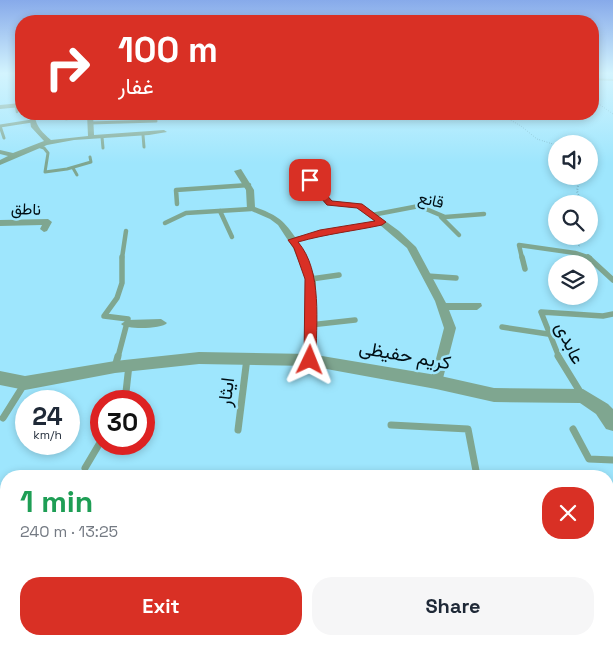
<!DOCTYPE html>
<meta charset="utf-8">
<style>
:root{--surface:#fff;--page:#f6f6f7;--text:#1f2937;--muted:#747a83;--accent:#d93025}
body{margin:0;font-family:"Space Grotesk",Vazirmatn,sans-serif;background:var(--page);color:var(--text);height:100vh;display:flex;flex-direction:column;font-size:19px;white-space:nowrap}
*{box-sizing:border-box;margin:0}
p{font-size:16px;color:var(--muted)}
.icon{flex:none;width:28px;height:28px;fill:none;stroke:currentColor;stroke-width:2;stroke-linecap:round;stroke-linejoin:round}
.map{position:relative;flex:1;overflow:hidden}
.sheet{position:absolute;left:0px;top:470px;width:614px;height:175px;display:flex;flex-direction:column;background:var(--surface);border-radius:20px 20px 0 0;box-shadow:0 2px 8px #0003}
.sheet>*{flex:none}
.hud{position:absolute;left:15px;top:15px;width:584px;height:105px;border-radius:20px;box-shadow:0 2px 8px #0003;background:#d93025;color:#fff;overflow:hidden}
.buttons{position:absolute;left:548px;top:135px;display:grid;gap:10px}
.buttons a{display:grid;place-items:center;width:50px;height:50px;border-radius:50%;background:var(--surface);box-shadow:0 2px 8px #0003;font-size:25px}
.speed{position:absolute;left:15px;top:390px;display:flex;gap:10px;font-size:25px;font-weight:700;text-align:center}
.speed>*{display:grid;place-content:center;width:65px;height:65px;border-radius:50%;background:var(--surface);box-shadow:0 2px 8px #0003;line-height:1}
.speed small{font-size:12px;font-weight:400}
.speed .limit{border:8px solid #d22;background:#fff;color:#111}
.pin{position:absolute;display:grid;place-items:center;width:42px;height:42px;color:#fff;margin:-21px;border-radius:10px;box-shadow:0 2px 8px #0006}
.me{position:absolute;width:55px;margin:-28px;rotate:2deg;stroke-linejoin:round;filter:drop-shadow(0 0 4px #0008)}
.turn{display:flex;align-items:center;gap:18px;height:105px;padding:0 20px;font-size:22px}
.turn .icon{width:65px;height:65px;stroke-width:2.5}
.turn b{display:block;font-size:35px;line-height:42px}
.round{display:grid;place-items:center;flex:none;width:52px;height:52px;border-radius:20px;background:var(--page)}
.summary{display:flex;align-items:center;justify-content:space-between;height:85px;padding:0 20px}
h1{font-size:30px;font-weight:800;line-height:38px;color:#1e9e55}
.button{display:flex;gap:10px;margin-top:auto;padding:10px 20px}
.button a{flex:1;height:58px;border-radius:20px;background:var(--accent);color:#fff;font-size:20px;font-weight:800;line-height:58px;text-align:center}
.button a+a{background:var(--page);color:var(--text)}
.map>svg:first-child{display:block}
</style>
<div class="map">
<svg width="613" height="645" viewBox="0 0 613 645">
<rect width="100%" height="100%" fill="#9ee6fd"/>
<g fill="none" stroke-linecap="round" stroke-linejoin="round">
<g stroke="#6294a4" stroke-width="1" stroke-dasharray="0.5 2" stroke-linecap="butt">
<polyline points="592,99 613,114"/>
<polyline points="500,114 521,126 537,139 556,145"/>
<polyline points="578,181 579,176"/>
</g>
<g stroke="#6294a4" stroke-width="2" stroke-dasharray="0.5 2.5" stroke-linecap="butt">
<polyline points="579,180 577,191 581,204"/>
<polyline points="579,246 583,236"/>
</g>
<g stroke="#7fa690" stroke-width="2.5">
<polyline points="16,105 17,112"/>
<polyline points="90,118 114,114"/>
<polyline points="66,119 90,116"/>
</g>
<g stroke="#7fa690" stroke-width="3">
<polyline points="90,123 156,121"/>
<polyline points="143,135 144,147"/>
<polyline points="102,137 103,148"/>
<polyline points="4,138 0,126 32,121"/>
<polyline points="38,146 44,148 48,153 45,172 67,169 91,162 90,157"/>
<polyline points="73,168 77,175"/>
</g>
<g stroke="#7fa690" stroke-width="4.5">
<polyline points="177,204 176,190 249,185"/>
<polyline points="220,211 232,237"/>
<polyline points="372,215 419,206 445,217 484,214"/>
<polyline points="441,217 459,235"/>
<polyline points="165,223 186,213 251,209"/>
<polyline points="122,258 126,231"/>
<polyline points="522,258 519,245 575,253 590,258"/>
</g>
<g stroke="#7fa690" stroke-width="5.5">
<polyline points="522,257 525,269"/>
<polyline points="588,257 613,280"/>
<polyline points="427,276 456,278"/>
<polyline points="311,279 339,275"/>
<polyline points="310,325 355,320"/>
<polyline points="502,327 548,334"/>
<polyline points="118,357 128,319 104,316 117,298 122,283 122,257"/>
<polyline points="559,357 541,312 603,316 613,314"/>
</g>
<g stroke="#7fa690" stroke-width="7">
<polyline points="558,356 582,395"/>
<polyline points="115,367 118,356"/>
<polyline points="125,401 129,365"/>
<polyline points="3,418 25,383"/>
<polyline points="391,425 468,429 477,476"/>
<polyline points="573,429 589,459 613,460"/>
<polyline points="238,430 247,358"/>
<polyline points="85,468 101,441"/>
</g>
<polyline stroke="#7fa690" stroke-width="9" points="608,522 613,523"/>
<g fill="#7fa690" fill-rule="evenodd">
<polygon points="592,78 613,79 613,81 592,80"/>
<path d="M 29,114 L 49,114 L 35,116 C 36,127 43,133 51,140 L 88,136 L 87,114 L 93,114 L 94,135 L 164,130 L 167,132 L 149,135 L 74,140 L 47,145 L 0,165 L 0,160 L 8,156 L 0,154 L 0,150 L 13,153 L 44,141 L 31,127 Z"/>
<path d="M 297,166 L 303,166 L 332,201 L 362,204 L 399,231 L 416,247 L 446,303 L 481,303 L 482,306 L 477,310 L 449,310 L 456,328 L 441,386 L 436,387 L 431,386 L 430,382 L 444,328 L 435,301 L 407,248 L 380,225 L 298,241 L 316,279 L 316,360 L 314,363 L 306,363 L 304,360 L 306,279 L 293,248 L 278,225 L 270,219 L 247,209 L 246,190 L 234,171 L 241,169 L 254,190 L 255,207 C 276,215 282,218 295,237 L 374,221 L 357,208 L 327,205 L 297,170 Z"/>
<polygon points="48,219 52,222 47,231 44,232 40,229 42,225 0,226 0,220"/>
<path d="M 161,319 L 167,323 C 162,329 126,330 121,324 L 127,320 Z"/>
</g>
<g fill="#7fa690" fill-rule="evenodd">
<polygon points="21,103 21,107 0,109 0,105"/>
<polygon points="199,352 310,354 436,375 494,388 583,389 608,404 613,409 613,431 606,429 596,414 580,403 494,402 436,389 310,366 199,364 115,373 25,390 0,385 0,371 25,376 115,361"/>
</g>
</g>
<linearGradient id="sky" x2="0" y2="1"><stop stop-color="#87aaea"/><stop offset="0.45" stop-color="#d3f4fe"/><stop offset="1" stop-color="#d3f4fe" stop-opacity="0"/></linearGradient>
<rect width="613" height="163" fill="url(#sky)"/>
<path fill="#d93025" stroke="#8d1f18" d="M 307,179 L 312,179 L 332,201 L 362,204 L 386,222 L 382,225 C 354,231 326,234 298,242 C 323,271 316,324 316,360 L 314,364 L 306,364 L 304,360 L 305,279 L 294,248 L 288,240 L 320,230 L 375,221 L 357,208 L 327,205 L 307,182 Z"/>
<g text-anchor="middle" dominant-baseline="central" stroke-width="5" stroke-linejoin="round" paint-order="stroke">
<g font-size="16" fill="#000e14" stroke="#9ee6fd">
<text transform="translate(431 200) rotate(13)">قانع</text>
<text transform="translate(26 209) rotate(2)">ناطق</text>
</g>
<g font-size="19" fill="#000e14" stroke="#9ee6fd">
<text transform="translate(570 343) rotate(65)">عابدی</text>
<text transform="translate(405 355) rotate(10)">کریم حفیظی</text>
<text transform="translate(226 392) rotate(-83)">ایثار</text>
</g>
</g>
</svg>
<div class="buttons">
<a><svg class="icon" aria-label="sound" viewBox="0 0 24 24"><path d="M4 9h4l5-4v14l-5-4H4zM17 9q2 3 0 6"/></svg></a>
<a><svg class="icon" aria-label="search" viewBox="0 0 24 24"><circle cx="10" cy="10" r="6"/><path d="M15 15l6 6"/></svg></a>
<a><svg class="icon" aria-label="layers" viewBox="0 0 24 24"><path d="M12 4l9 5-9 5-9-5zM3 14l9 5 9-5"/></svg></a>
</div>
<div class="speed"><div>24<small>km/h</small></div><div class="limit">30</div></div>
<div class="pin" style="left:310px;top:180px;background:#d93025"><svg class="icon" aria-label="arrive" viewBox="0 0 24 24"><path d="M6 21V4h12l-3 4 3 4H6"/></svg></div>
<svg class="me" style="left:310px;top:360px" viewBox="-20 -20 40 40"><path d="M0-17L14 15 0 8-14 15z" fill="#d93025" stroke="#fff" stroke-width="4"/></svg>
<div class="hud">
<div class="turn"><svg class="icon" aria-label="right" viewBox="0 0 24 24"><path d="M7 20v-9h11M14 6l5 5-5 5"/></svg><div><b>100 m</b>غفار</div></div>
</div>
<section class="sheet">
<div class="summary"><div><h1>1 min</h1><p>240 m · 13:25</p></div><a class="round" style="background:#d93025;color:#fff"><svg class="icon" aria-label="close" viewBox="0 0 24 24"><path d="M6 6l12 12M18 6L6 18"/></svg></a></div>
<div class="button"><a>Exit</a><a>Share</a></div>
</section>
</div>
